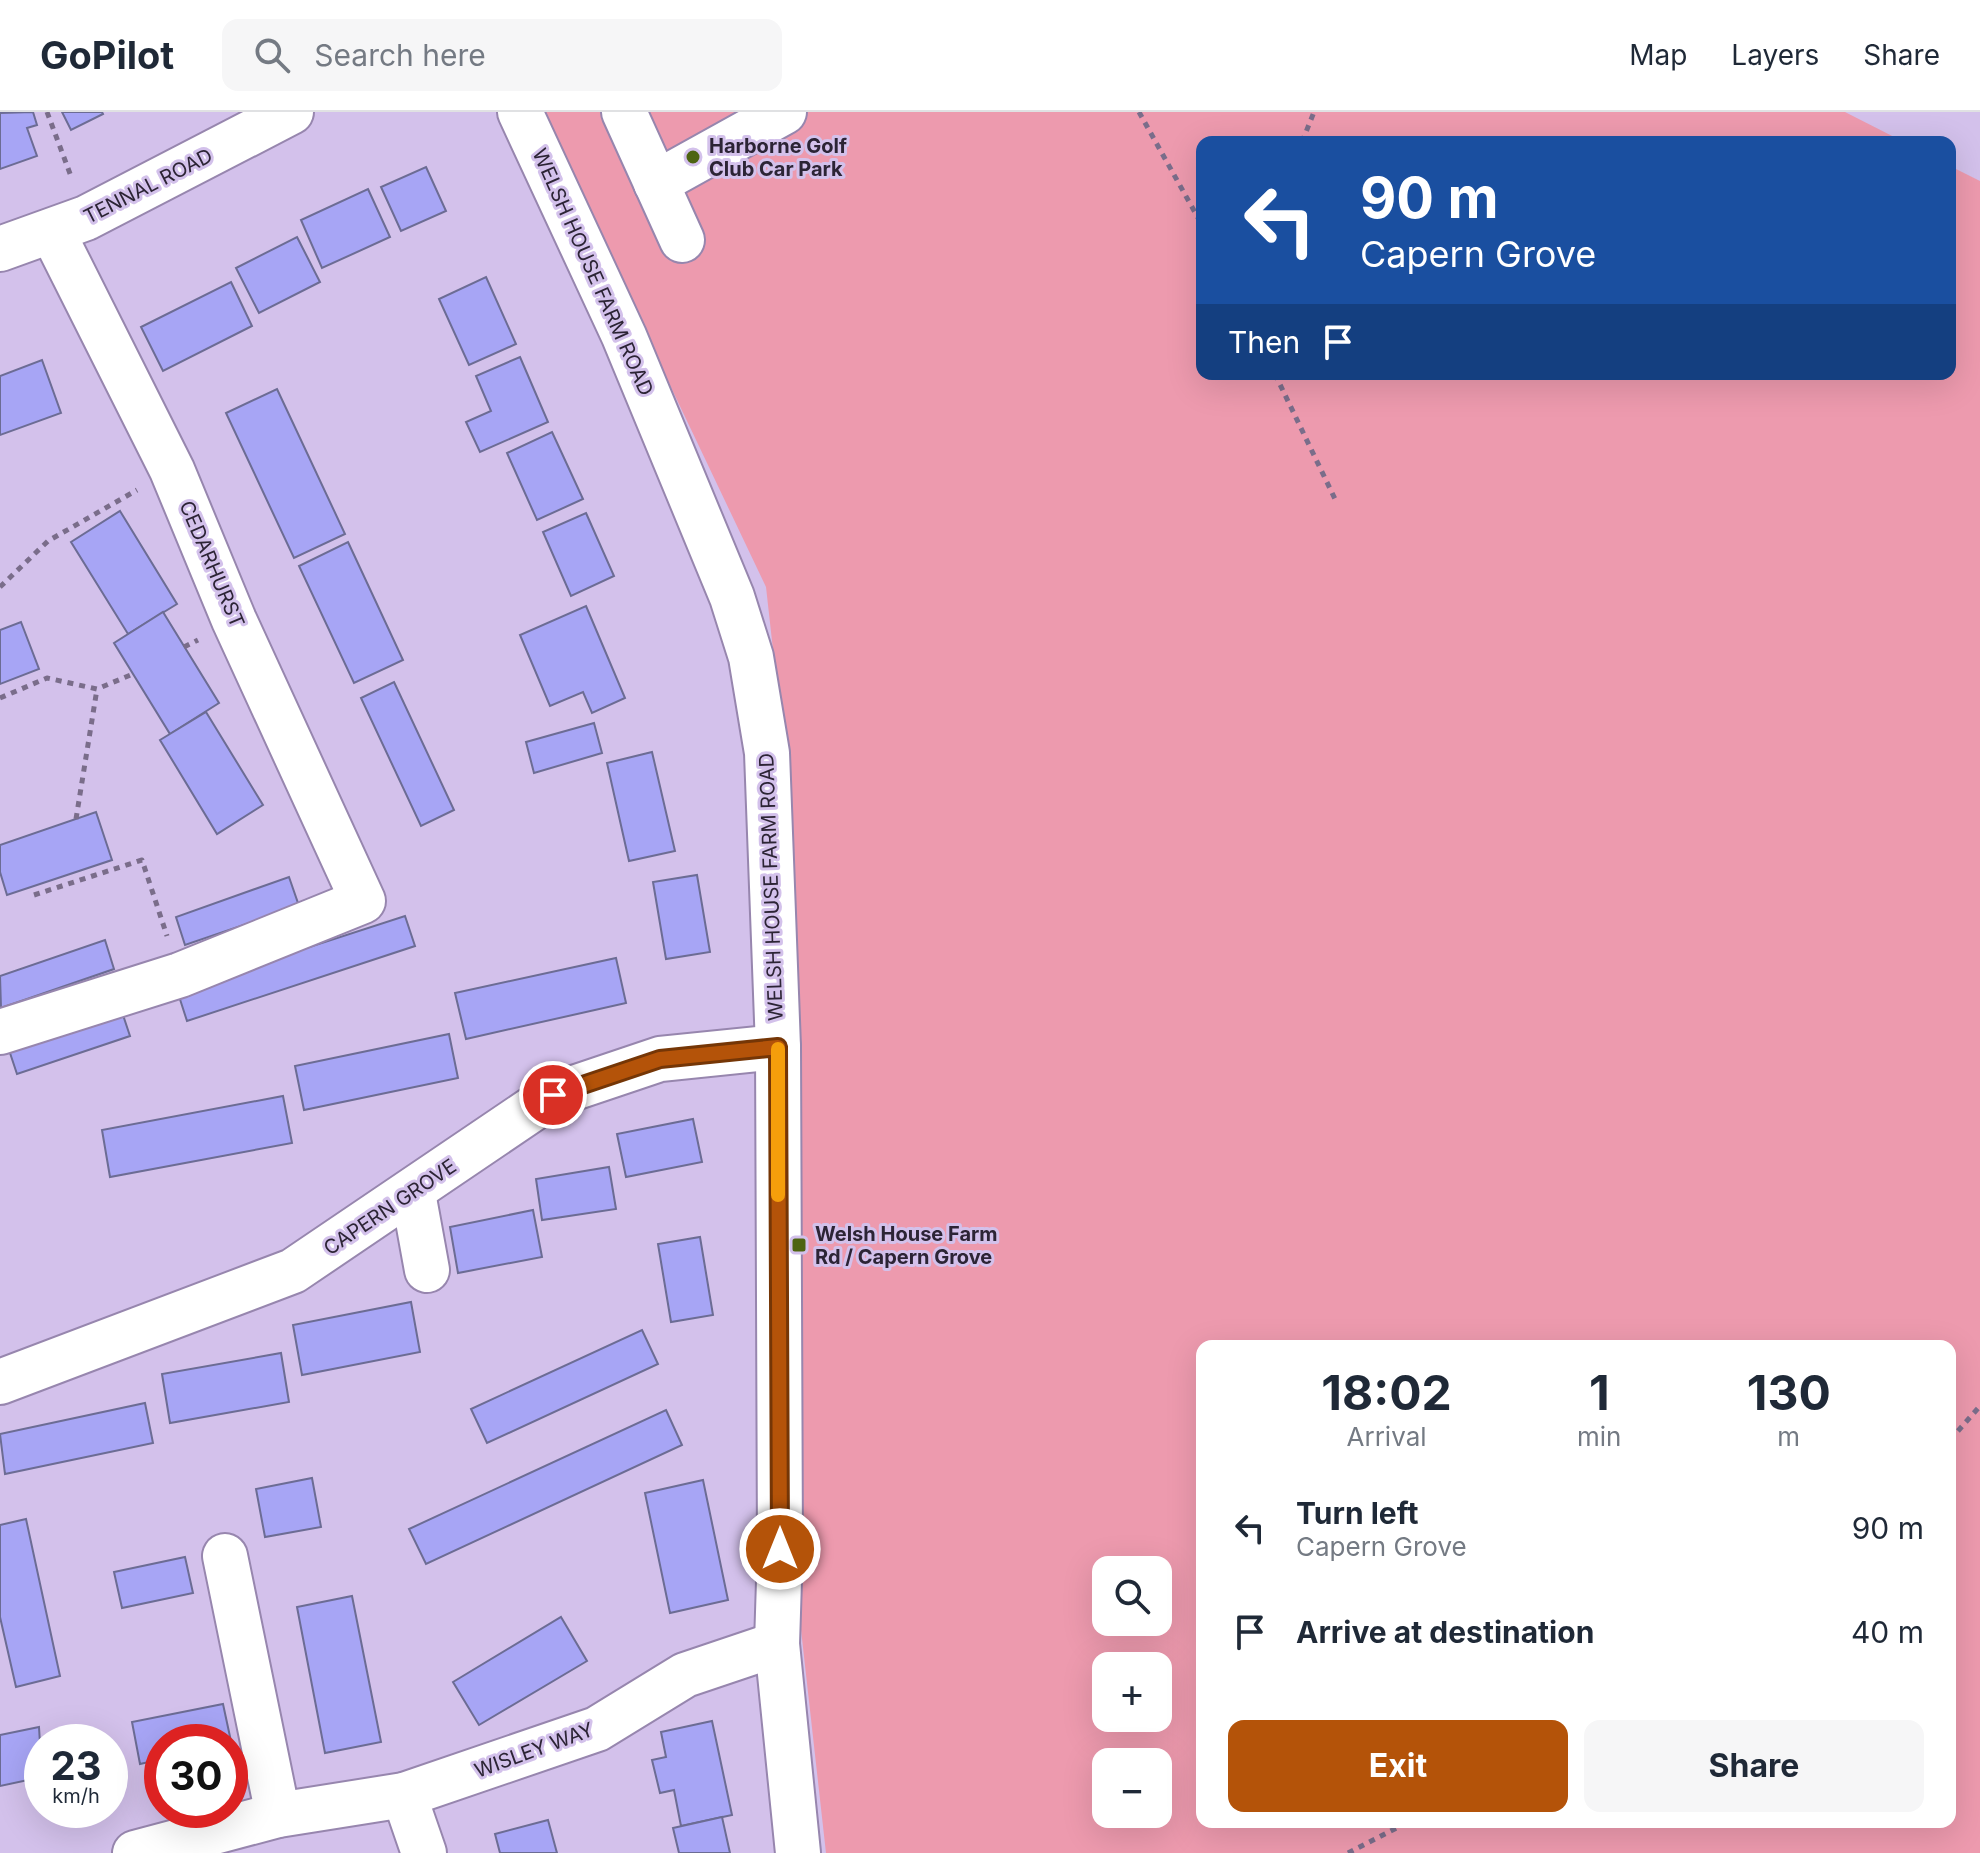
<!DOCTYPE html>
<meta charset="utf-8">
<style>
:root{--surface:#fff;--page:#f6f6f7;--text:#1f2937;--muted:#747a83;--line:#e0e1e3;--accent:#b45309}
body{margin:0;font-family:Inter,sans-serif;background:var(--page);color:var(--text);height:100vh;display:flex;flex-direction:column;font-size:30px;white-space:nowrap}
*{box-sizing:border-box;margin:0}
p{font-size:26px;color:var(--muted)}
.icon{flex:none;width:44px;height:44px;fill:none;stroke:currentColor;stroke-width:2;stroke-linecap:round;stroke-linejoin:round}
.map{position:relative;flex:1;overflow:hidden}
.details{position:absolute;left:1196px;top:1228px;width:760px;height:488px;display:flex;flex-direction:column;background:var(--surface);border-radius:16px;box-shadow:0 8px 32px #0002}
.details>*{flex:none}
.hud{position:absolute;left:1196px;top:24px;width:760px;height:244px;border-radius:16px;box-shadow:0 8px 32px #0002;background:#1a4fa0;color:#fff;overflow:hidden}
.buttons{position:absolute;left:1092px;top:1444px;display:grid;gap:16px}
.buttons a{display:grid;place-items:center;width:80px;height:80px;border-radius:16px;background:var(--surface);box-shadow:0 8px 32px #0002;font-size:40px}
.speed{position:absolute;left:24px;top:1612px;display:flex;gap:16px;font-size:40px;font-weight:700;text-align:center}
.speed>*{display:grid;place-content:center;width:104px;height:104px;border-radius:50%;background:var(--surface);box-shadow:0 8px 32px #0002;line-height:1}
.speed small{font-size:20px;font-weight:400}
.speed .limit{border:12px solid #d22;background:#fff;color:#111}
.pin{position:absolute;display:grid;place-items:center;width:68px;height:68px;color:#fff;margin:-34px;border:4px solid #fff;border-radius:50%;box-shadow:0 2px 8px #0007}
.me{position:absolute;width:88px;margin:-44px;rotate:0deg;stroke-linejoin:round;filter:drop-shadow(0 0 6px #0008)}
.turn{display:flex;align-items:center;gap:28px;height:168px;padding:0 32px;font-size:36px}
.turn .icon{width:104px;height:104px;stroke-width:2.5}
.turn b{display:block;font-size:56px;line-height:68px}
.then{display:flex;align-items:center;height:76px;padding:0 32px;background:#0003;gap:16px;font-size:30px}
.eta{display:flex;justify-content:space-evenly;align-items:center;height:136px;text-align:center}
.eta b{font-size:48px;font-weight:700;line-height:56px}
.cta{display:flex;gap:16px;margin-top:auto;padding:16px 32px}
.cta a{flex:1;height:92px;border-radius:16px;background:var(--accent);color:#fff;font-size:32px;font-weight:700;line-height:92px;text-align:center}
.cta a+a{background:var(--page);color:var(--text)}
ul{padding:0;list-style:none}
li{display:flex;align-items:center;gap:24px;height:104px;padding:0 32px}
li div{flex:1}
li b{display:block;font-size:30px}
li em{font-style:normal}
header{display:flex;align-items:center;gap:48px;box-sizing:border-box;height:112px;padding:0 40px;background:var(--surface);border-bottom:2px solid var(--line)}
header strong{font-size:38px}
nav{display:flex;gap:44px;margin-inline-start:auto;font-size:28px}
.search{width:560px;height:72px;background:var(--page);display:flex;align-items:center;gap:20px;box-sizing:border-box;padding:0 28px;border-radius:16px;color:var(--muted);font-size:30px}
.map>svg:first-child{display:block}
</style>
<header>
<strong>GoPilot</strong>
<div class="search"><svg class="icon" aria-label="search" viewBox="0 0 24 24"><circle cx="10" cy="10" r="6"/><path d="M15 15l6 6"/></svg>Search here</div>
<nav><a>Map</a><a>Layers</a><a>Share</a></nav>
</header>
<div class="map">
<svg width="1980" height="1741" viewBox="0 0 1980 1741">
<rect width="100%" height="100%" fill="#d3c1eb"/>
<path fill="#ed9aae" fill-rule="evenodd" d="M 540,0 L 1845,0 L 1904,30 L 1202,30 L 1202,262 L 1950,262 L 1950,54 L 1980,69 L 1980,1741 L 826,1741 L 795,1464 L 787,663 L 766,475 ZM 1202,1234 L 1950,1234 L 1950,1710 L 1202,1710 ZM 1106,1458 L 1158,1458 L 1158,1510 L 1106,1510 ZM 1106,1554 L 1158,1554 L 1158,1606 L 1106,1606 ZM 1106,1650 L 1158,1650 L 1158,1702 L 1106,1702 Z"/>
<g fill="#a7a5f5" stroke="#6c6c94" stroke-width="2">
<polygon points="33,0 37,13 27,16 37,44 0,57 0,1"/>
<polygon points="62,0 102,0 103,2 71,18"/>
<polygon points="426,55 446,99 401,119 381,75"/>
<polygon points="368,77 390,125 322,156 301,108"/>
<polygon points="297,125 320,170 259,201 236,156"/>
<polygon points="486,165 516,232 469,253 439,187"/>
<polygon points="231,170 252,214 163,259 141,215"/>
<polygon points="520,245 548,310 480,340 466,310 491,299 476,264"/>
<polygon points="42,248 61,301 0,323 0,264"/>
<polygon points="277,277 345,422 294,446 226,301"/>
<polygon points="552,320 583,387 537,408 507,341"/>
<polygon points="120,399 177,492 128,522 71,430"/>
<polygon points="586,401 614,464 571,484 543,420"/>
<polygon points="348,430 403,548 354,571 299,454"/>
<polygon points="586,494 625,586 592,601 583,580 550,594 520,523"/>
<polygon points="163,500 219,591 170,622 114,531"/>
<polygon points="21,510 39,557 0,572 0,518"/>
<polygon points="394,570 454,698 421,714 361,586"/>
<polygon points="206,600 263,693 217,722 160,628"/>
<polygon points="594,611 602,641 534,661 526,630"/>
<polygon points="652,640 675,739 629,749 607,651"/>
<polygon points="96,700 112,748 7,783 0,760 0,733"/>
<polygon points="697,763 710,840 666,847 653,770"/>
<polygon points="289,765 299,794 185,833 176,805"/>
<polygon points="405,804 415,834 187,909 177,878"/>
<polygon points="105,828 114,857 1,896 0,864"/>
<polygon points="616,846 626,891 466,927 455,881"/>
<polygon points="121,897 130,924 17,962 8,935"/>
<polygon points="449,922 458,966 304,998 295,954"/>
<polygon points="283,984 292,1031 110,1065 102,1018"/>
<polygon points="693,1007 702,1050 626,1065 617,1022"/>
<polygon points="609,1055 616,1097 542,1108 536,1067"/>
<polygon points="533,1098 542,1145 458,1161 450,1115"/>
<polygon points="700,1125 713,1203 671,1210 658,1132"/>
<polygon points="411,1190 420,1240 302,1263 293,1213"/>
<polygon points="642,1218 658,1252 487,1331 471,1297"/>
<polygon points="281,1241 289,1290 170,1311 162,1262"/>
<polygon points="145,1291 153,1331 5,1362 0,1322"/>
<polygon points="666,1298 682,1333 426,1452 409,1417"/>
<polygon points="312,1366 321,1415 265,1425 256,1377"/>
<polygon points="703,1368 728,1488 670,1501 645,1381"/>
<polygon points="26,1407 60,1564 16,1575 0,1505 0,1413"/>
<polygon points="185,1445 193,1481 122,1496 114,1460"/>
<polygon points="352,1484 381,1630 325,1641 297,1495"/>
<polygon points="561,1505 587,1549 479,1613 453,1570"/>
<polygon points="223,1592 232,1634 230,1630 162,1630 162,1647 140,1652 132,1610"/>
<polygon points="712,1609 732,1703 681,1714 674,1678 660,1681 652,1648 666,1645 661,1620"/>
<polygon points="39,1615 42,1665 0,1674 0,1623"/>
<polygon points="722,1705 730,1741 679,1741 673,1716"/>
<polygon points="548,1708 557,1741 500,1741 495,1722"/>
</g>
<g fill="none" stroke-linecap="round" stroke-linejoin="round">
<defs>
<g id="minor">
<polyline points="520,0 624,224 732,485 751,545 767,641 778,935 780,1437 777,1532 798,1741"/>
<polyline points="624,0 682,128"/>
<polyline points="656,71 784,0"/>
<polyline points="0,137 86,106 291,0"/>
<polyline points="0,920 180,863 363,789 234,508 172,358 52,119"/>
<polyline points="413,1081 427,1158"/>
<polyline points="0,1270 293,1159 553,983 660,947 778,935"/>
<polyline points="225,1444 278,1703"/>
<polyline points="404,1683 424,1741"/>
<polyline points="135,1741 278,1703 404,1683 597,1617 685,1563 777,1532"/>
</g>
</defs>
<use href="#minor" stroke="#9786ae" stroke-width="48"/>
<g stroke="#7a6d8a" stroke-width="5" stroke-dasharray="6 6" stroke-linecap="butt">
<polyline points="47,0 72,67"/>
<polyline points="1139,0 1202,113"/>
<polyline points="1302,30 1314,0"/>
<polyline points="1275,262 1335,387"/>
<polyline points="0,475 48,429 137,378"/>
<polyline points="184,535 198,528"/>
<polyline points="0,586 47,566 97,577 133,562"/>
<polyline points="76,707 97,577"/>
<polyline points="34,783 142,748 167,824"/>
<polyline points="1950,1328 1980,1294"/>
<polyline points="1348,1741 1408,1710"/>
</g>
<use href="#minor" stroke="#fff" stroke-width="44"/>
</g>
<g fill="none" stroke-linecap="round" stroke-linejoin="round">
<defs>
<polyline id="route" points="553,983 660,947 778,935 780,1437"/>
</defs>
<use href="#route" stroke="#753606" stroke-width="20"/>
<use href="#route" stroke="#b45309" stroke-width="14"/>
<polyline stroke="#f59e0b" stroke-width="14" points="778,937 778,1083"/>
</g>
<g fill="#4d6411" stroke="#d3c1eb" stroke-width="3">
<circle cx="693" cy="45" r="8"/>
<rect x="791" y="1125" width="16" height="16" rx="4"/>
</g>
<g text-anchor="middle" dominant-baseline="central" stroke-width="6" stroke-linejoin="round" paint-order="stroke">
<g font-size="20" font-weight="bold" fill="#2c2435" stroke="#d3c1eb" text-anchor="start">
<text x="709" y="34">Harborne Golf<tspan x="709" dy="23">Club Car Park</tspan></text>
<text x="815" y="1122">Welsh House Farm<tspan x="815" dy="23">Rd / Capern Grove</tspan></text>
</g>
<g font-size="20" fill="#2c2435" stroke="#d3c1eb">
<text transform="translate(148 74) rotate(-27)">TENNAL ROAD</text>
<text transform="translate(593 160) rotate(66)">WELSH HOUSE FARM ROAD</text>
<text transform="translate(212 452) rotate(67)">CEDARHURST</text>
<text transform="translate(771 775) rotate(-92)">WELSH HOUSE FARM ROAD</text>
<text transform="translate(390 1095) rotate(-34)">CAPERN GROVE</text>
<text transform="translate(534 1638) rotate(-20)">WISLEY WAY</text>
</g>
</g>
</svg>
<div class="buttons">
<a><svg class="icon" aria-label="search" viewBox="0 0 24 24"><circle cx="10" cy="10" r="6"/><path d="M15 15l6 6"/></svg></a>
<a>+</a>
<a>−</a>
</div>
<div class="speed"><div>23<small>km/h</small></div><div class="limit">30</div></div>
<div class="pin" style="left:553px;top:983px;background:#d93025"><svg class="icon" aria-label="arrive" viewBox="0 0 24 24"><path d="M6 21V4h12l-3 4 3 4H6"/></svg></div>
<svg class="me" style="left:780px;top:1437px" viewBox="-20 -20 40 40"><circle r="17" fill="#b45309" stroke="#fff" stroke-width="3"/><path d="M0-11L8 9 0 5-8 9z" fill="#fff"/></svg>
<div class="hud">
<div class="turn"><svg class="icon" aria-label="left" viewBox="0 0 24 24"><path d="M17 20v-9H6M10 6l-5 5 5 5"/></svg><div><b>90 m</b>Capern Grove</div></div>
<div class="then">Then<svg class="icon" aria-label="arrive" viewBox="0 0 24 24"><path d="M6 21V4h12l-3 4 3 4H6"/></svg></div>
</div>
<section class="details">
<div class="eta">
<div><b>18:02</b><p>Arrival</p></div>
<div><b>1</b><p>min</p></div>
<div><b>130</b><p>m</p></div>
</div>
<ul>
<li><svg class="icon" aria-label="left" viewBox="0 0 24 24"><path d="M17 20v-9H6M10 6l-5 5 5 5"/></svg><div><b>Turn left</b><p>Capern Grove</p></div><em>90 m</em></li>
<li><svg class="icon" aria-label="arrive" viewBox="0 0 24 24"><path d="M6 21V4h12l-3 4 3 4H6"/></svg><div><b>Arrive at destination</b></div><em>40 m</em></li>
</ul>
<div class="cta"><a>Exit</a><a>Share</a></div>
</section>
</div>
